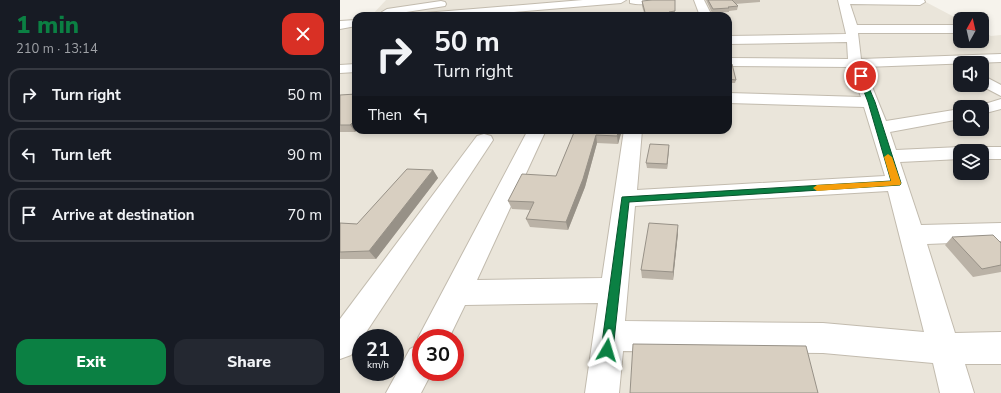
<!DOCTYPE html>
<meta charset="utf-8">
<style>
:root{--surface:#171b24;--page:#242831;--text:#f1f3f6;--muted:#9ea1a6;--line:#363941;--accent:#0b8043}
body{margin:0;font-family:"Nunito Sans",sans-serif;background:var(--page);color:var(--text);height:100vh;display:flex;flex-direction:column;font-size:15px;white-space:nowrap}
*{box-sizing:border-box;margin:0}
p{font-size:13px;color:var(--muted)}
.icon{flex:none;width:22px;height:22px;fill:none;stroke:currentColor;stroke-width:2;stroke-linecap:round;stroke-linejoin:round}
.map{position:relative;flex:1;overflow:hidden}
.side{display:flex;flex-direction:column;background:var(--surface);width:340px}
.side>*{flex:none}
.guide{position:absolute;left:12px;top:12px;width:380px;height:122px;border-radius:12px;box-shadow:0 2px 6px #0003;background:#171b24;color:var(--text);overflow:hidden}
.needle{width:26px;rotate:8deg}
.buttons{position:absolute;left:613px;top:12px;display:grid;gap:8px}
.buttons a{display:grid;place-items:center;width:36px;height:36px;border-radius:8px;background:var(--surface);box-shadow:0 2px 6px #0003;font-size:20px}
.speed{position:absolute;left:12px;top:329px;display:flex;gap:8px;font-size:20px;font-weight:700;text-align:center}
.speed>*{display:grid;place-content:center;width:52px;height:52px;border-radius:50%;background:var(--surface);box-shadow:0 2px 6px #0003;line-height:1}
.speed small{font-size:10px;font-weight:400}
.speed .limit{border:6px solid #d22;background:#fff;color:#111}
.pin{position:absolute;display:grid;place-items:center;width:34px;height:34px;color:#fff;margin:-17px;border:2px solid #fff;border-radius:50%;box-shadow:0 1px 4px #0007}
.me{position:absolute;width:44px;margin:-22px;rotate:7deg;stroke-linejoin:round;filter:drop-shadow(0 0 3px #0008)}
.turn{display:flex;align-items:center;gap:14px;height:84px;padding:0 16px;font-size:18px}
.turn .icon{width:52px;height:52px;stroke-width:2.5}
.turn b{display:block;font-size:28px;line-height:34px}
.then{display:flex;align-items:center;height:38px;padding:0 16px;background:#0003;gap:8px;font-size:15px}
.round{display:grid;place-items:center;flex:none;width:42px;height:42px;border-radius:12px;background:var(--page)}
.summary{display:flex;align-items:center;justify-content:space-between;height:68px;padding:0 16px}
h1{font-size:24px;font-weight:800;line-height:30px;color:var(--accent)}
.button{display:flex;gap:8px;margin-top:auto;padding:8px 16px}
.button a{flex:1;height:46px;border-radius:12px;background:var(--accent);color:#fff;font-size:16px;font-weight:800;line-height:46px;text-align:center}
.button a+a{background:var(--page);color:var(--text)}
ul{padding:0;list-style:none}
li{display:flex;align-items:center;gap:12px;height:54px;margin:0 8px 6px;padding:0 8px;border:2px solid var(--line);border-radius:12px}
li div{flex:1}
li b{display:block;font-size:15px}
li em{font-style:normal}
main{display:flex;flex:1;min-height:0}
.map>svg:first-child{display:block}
</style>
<main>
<section class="side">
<div class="summary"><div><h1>1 min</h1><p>210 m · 13:14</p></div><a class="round" style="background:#d93025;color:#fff"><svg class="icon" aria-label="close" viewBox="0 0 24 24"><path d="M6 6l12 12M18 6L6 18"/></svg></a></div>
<ul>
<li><svg class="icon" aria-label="right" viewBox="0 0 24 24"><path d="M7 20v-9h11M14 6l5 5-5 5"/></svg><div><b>Turn right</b></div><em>50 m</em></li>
<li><svg class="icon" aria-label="left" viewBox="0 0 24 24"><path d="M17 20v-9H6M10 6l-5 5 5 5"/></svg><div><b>Turn left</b></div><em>90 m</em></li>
<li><svg class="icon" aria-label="arrive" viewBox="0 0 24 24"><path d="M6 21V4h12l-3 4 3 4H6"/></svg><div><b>Arrive at destination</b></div><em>70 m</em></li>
</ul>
<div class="button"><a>Exit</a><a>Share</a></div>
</section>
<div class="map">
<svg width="661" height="393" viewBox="0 0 661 393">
<rect width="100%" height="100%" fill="#f6f3ec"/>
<path fill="#eae5da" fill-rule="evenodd" d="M 46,0 L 582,0 L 620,20 L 620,41 L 642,41 L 642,31 L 651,36 L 661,35 L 661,393 L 0,393 L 0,23 L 16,22 L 16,130 L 388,130 L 388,16 L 31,16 ZM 620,63 L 642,63 L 642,85 L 620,85 ZM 620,107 L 642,107 L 642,129 L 620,129 ZM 620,151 L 642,151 L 642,173 L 620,173 ZM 21,338 L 55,338 L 55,372 L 21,372 ZM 81,338 L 115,338 L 115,372 L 81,372 Z"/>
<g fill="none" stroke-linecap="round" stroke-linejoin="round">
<defs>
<g id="minor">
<polygon points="243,0 286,0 281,3 125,16 78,16 84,13"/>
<path d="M 290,0 L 319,0 C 314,5 298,5 290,3 Z"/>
<polygon points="354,0 364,0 372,16 360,16"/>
<path d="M 498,0 L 584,0 L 585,2 L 580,5 L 510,4 L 517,25 L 620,25 L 620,33 L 518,33 L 521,59 L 661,54 L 661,62 L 524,67 L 546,121 L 620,109 L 620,119 L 550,132 L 556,150 L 620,147 L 628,151 L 620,151 L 620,159 L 560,162 L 581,225 L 661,223 L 661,241 L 587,244 L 615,333 L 661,332 L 661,364 L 625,364 L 634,393 L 600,393 L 593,363 L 483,353 L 283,351 L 279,393 L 245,393 L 258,303 L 125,305 L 109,338 L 81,338 L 81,372 L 92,372 L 81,393 L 46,393 L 70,349 L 80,344 L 78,338 L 188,130 L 206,130 L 137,280 L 262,278 L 284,130 L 302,130 L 297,190 L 545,176 L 524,107 L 388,103 L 388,93 L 521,97 L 510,67 L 388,66 L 388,58 L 508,59 L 507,42 L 388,44 L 388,36 L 506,34 ZM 548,191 L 584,332 L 483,323 L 285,321 L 295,206 Z"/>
<polygon points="101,1 105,2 106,4 105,6 47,15 42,12 47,9"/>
<polygon points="16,20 16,26 0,29 0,21"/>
<polygon points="16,64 16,72 0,73 0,65"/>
<polygon points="642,75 661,85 661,96 640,85 642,85"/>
<polygon points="661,99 661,109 642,114 642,107 635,107"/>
<polygon points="144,134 151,136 153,140 11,355 0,359 0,319 137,136"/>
<polygon points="642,147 661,147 661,159 642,159 642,151 634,151"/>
</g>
</defs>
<use href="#minor" stroke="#c2bbae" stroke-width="2"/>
<use href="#minor" fill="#fff" fill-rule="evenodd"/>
</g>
<g fill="#bab2a6">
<polygon points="335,0 335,16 305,16 302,6 302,1"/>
<polygon points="366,0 420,0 420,2 395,4 398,6 397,10 389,11 389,12 372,13"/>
<polygon points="388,63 396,80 395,83 388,83"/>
<polygon points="0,95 16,130 17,130 15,132 0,132"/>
<polygon points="235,130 282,130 278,144 257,143 245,187 228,230 190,227 186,219 190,210 172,209 168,201 216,176"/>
<polygon points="329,145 327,169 307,168 306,163"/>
<polygon points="93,170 98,178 36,259 0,259 0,223 17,224"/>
<polygon points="338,233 333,280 302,278 301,270"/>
<polygon points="612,237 661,243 661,272 633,277 605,245"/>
</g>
<g fill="#979187">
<polygon points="16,119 16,130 17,130 15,132 10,125"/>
<polygon points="279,130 282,130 278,144 277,136"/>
<polygon points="256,135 257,143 245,187 228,230 226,222"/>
<polygon points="329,145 329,149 327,169 327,164"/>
<polygon points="93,170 98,178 36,259 29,251"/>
<polygon points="338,225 338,233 333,280 333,272"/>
</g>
<g fill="#d8cfc1" stroke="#979187">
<polygon points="312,0 335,0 335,11 329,12 330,16 306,16 302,1"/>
<polygon points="368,0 392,0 398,6 388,7 389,8 373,9"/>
<polygon points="388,63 392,64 396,80 388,79"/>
<polygon points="16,94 16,119 10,125 0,125 0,95"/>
<polygon points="235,130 279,130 277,136 256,135 243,179 226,222 186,219 194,202 168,201 182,174 216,176"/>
<polygon points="310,144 329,145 327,164 306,163"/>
<polygon points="67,169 93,170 29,251 0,252 0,223 17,224"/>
<polygon points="309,223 338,225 333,272 301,270"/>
<polygon points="653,235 661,243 661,265 642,269 612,237"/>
<polygon points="293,344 466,346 478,393 290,393"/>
</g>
<polygon fill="#0b8043" stroke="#07532c" points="521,74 524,76 535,102 561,183 560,185 289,202 273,350 272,355 267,357 262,355 261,350 282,197 551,181 528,102 518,76"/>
<polygon fill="#f59e0b" points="548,154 552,157 561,183 560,185 477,191 473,188 477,185 551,181 544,157"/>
</svg>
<div class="buttons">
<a><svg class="needle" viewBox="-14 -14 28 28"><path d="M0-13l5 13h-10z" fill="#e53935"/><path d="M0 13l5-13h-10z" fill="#9ea1a6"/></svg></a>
<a><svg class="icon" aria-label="sound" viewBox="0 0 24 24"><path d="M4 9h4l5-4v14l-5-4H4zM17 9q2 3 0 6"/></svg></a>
<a><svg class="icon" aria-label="search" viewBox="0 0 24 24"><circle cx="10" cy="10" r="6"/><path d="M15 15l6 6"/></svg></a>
<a><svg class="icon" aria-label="layers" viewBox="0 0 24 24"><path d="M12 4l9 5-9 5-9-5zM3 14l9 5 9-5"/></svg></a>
</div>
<div class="speed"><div>21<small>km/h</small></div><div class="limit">30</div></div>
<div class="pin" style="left:521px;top:76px;background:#d93025"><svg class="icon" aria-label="arrive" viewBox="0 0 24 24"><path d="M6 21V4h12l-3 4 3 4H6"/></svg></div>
<svg class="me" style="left:267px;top:350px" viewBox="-20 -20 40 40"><path d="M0-17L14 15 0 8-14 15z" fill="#0b8043" stroke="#fff" stroke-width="4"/></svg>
<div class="guide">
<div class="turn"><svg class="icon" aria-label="right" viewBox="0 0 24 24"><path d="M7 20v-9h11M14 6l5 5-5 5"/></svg><div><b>50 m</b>Turn right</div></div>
<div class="then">Then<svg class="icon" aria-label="left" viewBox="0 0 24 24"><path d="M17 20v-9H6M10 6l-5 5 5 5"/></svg></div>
</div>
</div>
</main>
